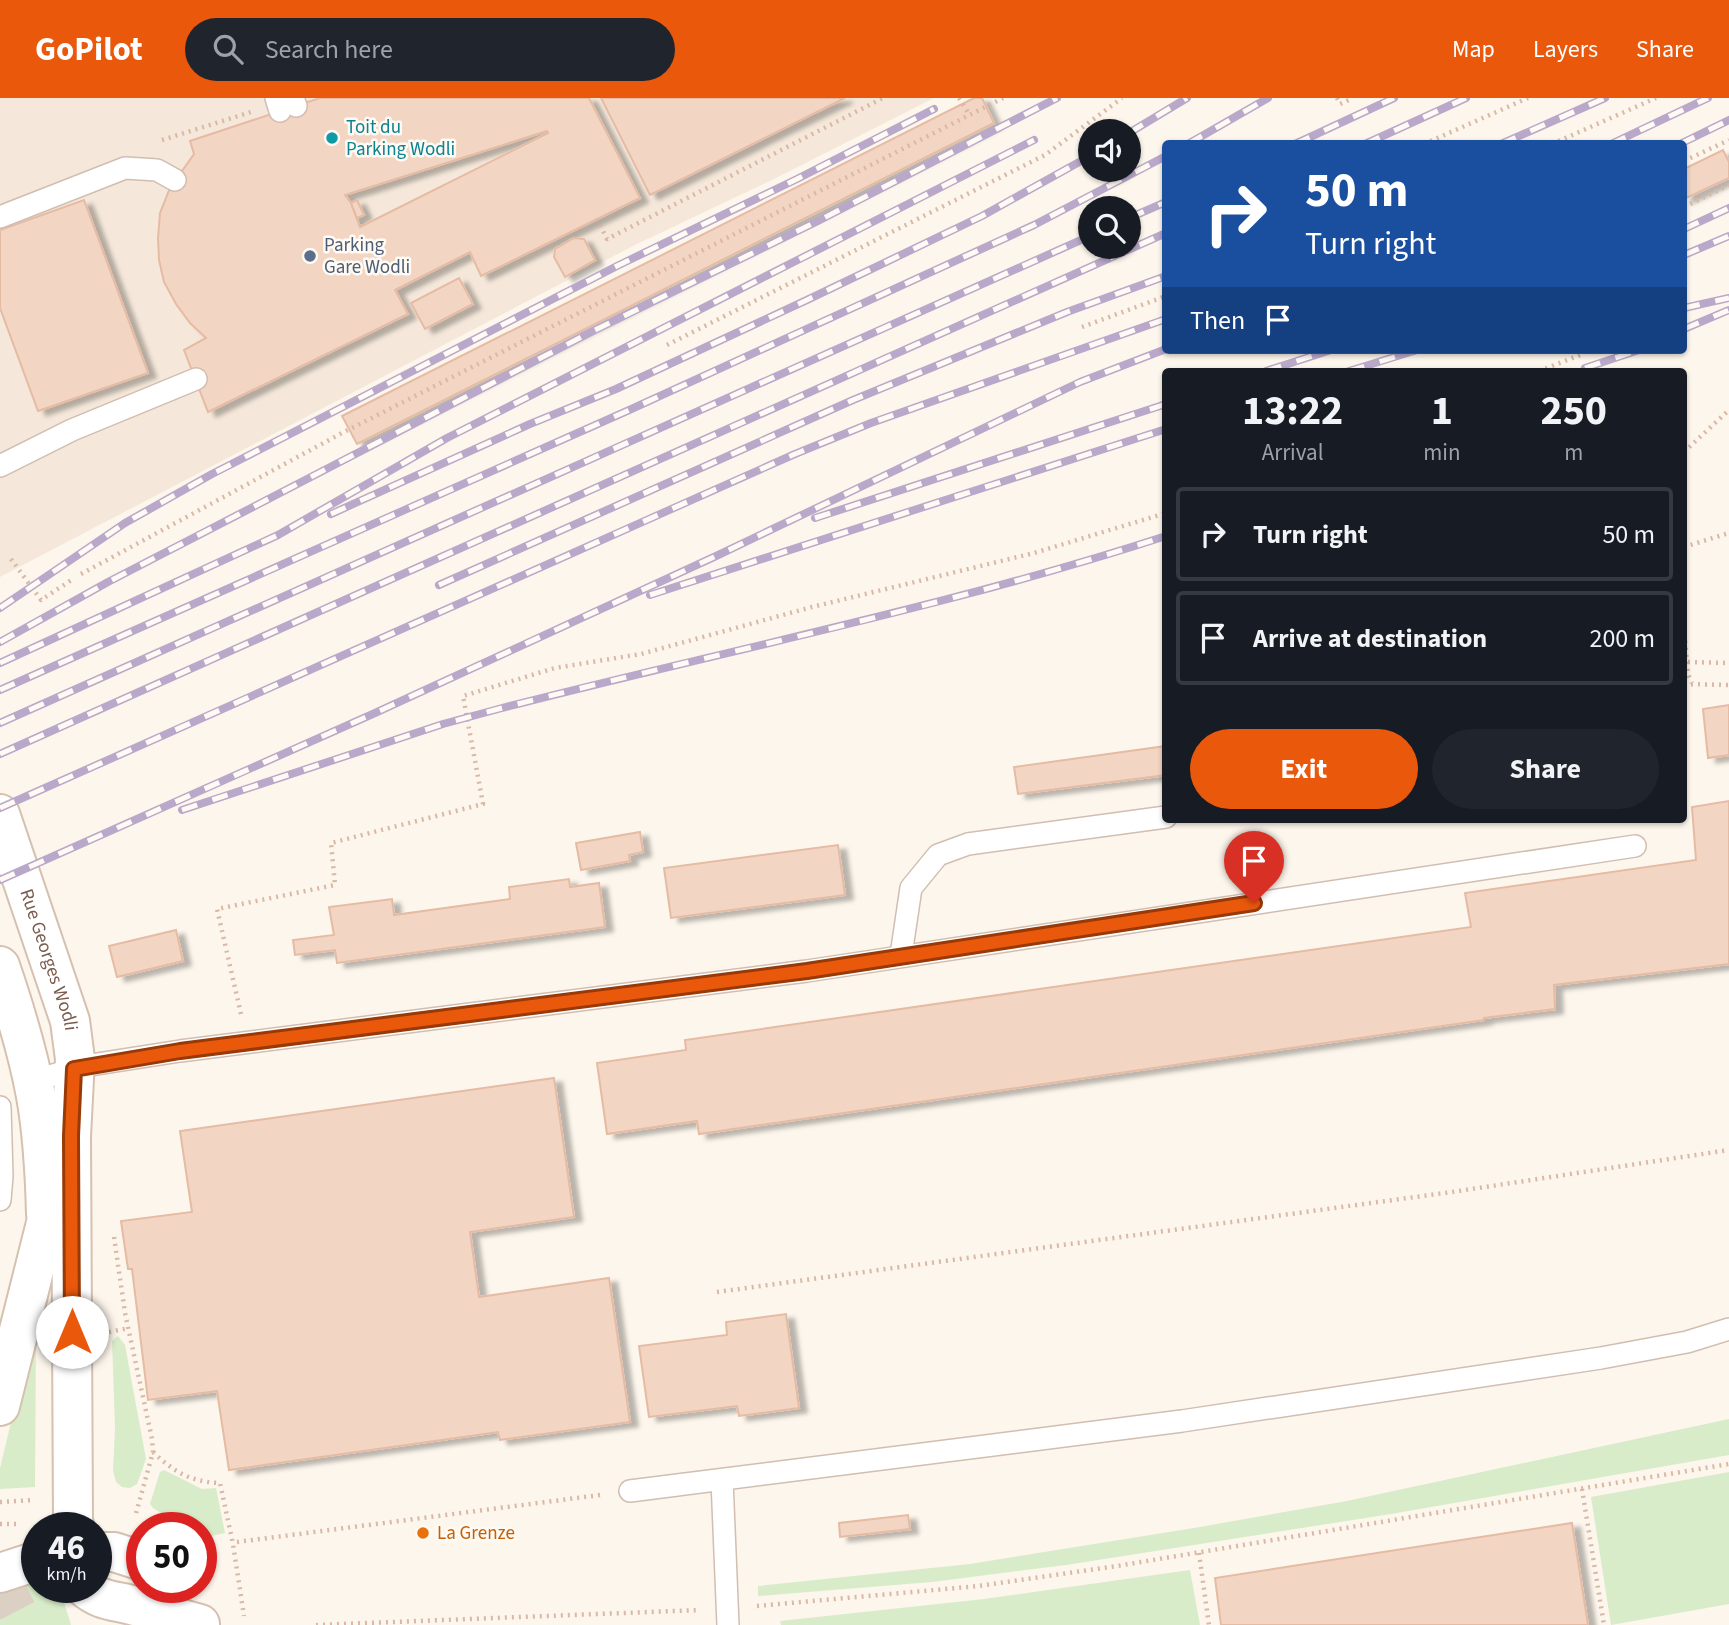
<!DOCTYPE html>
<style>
:root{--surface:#171b24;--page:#20242c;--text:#f1f3f6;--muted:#9ea1a6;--line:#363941;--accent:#ea580c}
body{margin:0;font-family:"Source Sans 3",sans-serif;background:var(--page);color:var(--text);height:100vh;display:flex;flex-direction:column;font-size:26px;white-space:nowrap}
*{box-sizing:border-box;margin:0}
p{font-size:23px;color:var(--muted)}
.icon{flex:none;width:38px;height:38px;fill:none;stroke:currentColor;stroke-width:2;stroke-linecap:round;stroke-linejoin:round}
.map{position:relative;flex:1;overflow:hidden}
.sheet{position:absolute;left:1162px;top:270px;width:525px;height:455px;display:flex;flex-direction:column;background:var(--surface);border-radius:7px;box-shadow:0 2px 5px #0004}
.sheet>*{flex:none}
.hud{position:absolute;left:1162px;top:42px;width:525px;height:214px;border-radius:7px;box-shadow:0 2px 5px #0004;background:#1a4fa0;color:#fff;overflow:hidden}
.fabs{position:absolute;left:1078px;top:21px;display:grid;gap:14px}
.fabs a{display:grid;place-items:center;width:63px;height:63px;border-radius:50%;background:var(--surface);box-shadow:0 2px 5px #0004;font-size:35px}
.speed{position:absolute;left:21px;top:1414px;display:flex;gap:14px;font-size:35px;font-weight:700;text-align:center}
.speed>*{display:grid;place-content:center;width:91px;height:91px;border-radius:50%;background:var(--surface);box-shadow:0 2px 5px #0004;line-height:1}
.speed small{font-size:18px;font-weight:400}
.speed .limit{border:10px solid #d22;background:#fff;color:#111}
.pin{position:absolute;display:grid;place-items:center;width:60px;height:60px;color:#fff;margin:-72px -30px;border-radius:50% 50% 50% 0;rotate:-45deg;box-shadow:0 0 7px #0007}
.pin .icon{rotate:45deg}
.me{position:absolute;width:77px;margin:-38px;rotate:0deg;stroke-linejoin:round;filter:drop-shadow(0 0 5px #0008)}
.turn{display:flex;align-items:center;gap:24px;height:147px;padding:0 28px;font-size:32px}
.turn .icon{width:91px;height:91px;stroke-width:2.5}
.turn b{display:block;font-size:49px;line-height:60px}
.then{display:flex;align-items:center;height:66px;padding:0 28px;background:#0003;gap:14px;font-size:26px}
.eta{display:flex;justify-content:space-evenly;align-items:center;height:119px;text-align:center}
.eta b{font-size:42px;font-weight:700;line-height:49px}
.cta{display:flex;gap:14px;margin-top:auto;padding:14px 28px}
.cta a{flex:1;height:80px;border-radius:42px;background:var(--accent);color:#fff;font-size:28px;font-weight:700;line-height:80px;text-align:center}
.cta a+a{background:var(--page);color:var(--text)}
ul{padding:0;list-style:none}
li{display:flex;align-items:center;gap:21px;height:94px;margin:0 14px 10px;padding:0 14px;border:4px solid var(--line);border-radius:7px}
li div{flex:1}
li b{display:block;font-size:26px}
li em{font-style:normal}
header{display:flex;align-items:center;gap:42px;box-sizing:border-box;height:98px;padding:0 35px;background:var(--accent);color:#fff}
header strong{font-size:33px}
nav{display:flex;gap:38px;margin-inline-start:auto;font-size:24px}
.search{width:490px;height:63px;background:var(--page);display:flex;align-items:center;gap:18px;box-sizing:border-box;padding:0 24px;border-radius:38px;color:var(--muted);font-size:26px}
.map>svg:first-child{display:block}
</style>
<header>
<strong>GoPilot</strong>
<div class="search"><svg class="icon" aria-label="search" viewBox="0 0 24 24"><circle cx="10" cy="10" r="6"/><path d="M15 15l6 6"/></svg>Search here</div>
<nav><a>Map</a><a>Layers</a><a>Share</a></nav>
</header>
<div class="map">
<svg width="1729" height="1527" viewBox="0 0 1729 1527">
<defs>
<filter id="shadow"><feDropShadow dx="8" dy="4.5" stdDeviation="2" flood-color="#0004"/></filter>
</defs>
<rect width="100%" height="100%" fill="#fdf6ec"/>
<polygon fill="#f5e8da" points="0,0 934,0 774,81 633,148 0,479"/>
<g fill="#d8ecc9">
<polygon points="32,1237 36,1238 35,1389 0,1391 0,1370"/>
<polygon points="118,1238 125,1247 146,1361 137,1386 130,1390 122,1389 116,1384 113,1373 115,1329 112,1243"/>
<polygon points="1729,1321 1729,1357 1391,1416 1066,1467 932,1484 758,1498 758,1488 970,1466 1194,1430 1347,1403"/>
<polygon points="164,1372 202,1391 216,1390 225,1435 202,1440 201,1430 186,1430 153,1410 150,1406 160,1374"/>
<polygon points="1729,1374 1729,1506 1611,1527 1591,1399"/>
<polygon points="1190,1472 1200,1527 781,1527 780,1523 984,1501"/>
<polygon points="37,1482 37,1489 53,1489 62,1497 71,1527 0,1527 0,1496"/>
</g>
<g fill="#f3d5c3" stroke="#e6bba3" stroke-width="2" fill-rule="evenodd" filter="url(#shadow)">
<path d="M 320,0 L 589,0 L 640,100 L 481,178 L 470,154 L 395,192 L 408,216 L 208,314 L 184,252 L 206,240 L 190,225 L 176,206 L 164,184 L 159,162 L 158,140 L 160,115 L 170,90 L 194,56 L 190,43 ZM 547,33 L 548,35 L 360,129 L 351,105 L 345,97 Z"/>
<polygon points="601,0 845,0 650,97"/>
<polygon points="974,0 982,0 994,25 357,346 342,318"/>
<polygon points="1723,52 1729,64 1729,80 1684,101 1684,71"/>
<polygon points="84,102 148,275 38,313 0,210 0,132"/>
<polygon points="357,102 364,117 357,120 351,105"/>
<polygon points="574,140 584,141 595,162 565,179 554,159 555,151"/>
<polygon points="459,180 473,206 425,231 411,205"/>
<polygon points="1729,607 1729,657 1708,660 1703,611"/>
<polygon points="1166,648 1166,677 1018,696 1014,669"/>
<polygon points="1729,703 1729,866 1554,887 1555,911 1484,920 1484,922 699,1036 697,1023 607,1036 597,965 686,952 685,942 1471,829 1465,795 1696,762 1692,709"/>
<polygon points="640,734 643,754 629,757 630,763 581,772 576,745"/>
<polygon points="838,747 845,797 671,820 664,770"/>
<polygon points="569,781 570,789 599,785 605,829 337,865 335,852 295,857 293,842 334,837 329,809 392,801 394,817 510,801 509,789"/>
<polygon points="176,832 183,863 117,879 109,848"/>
<polygon points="554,980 574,1119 470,1134 479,1199 609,1180 630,1324 500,1342 498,1334 229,1372 217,1293 148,1302 132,1171 128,1171 121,1123 192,1114 180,1033"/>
<polygon points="786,1216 799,1310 739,1318 737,1308 649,1319 639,1248 727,1237 726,1224"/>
<polygon points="908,1417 910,1431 840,1439 839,1425"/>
<polygon points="1572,1425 1588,1527 1221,1527 1215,1480"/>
</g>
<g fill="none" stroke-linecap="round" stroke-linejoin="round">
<polyline stroke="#dcd0c4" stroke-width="38" stroke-dasharray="38 19" stroke-linecap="butt" points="0,1479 25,1527"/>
<defs>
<g id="lane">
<polyline points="276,0 280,13"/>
<polyline points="293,0 296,8"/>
<polyline points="0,119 125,70 157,72 175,82"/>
<polyline points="0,368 72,332 196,281"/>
<polyline points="901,857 911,790 938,757 968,746 1166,719"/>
<polyline points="32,983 84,968 180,953 807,873 1635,748"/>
<polyline points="0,1009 2,1078 0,1102"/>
<polyline points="722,1382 728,1527"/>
<polyline points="630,1393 1182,1323 1601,1260 1687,1244 1729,1231"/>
</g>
<g id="secondary">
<path id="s1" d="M 0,716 L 70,923 L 75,961 L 71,1038 L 73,1423 L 75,1430"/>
<path d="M 0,868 C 14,909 28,954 36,998 C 43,1037 45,1077 46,1116"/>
<polyline points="0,1308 46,1125"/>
<polyline points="96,1454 114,1454 142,1463"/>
<polyline points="0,1475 37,1463"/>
<path d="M 84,1489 C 101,1504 115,1502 135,1508 C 157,1514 178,1520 200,1526"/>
</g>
</defs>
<use href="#lane" stroke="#d1beb0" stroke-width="24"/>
<use href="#secondary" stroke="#d6c0b0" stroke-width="42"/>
<g stroke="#d9b8a5" stroke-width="4.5" stroke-dasharray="2 5" stroke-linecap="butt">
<polyline points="959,0 969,16"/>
<polyline points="1337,0 1340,6 1353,0"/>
<polyline points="162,42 251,14"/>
<polyline points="1424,46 1528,0"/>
<polyline points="1552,46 1656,0"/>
<polyline points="1684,63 1729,42"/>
<polyline points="1684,109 1729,87"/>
<polyline points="597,121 607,141 883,0"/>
<polyline points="1082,229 1166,198"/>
<polyline points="667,247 1045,57 1122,0"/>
<polyline points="1539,273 1583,256"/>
<polyline points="1684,354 1729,312"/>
<polyline points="1684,449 1729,435"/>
<polyline points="11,461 41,502 73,481"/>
<polyline points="81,476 342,335 1003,0"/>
<polyline points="1684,529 1688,576 1692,585"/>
<polyline points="1688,564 1729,565"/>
<polyline points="1684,586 1729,587"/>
<polyline points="241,916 217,811 335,787 331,745 483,706 463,598 555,570 641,556 812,509 1034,455 1166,415"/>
<polyline points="114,1139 125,1215 152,1341 153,1354 135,1419"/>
<polyline points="717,1194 1452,1094 1729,1052"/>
<polyline points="109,1234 129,1230"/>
<path d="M 153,1354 C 174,1374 191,1384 220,1385 L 233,1446 L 244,1518"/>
<polyline points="1582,1391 1604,1527"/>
<polyline points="0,1404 34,1402"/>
<polyline points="0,1426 18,1426"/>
<polyline points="237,1444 600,1397"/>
<polyline points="1199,1455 1209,1527"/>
<polyline points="757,1508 979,1488 1117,1468 1729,1366"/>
<polyline points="316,1527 700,1512"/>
</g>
<use href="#lane" stroke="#fff" stroke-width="21"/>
<use href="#secondary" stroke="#fff" stroke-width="38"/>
<defs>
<g id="rail">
<polyline points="1129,35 1187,0"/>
<polyline points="1188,46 1268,0"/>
<polyline points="1295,46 1394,0"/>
<polyline points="1365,46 1466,0"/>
<polyline points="1501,46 1605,0"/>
<polyline points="1611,46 1708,0"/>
<polyline points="1680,46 1729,22"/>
<polyline points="1129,120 1166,104"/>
<polyline points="1684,131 1729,110"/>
<polyline points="1684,157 1729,138"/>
<polyline points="1684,210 1729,200"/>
<polyline points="1684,231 1729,212"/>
<polyline points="1585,270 1639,252"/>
<polyline points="1266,273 1331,252"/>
<polyline points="1349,273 1417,252"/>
<polyline points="331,416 530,326 616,291 809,201 982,118 1090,58"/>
<polyline points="815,420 1166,306"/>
<polyline points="439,487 853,302 1067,214 1166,178"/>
<polyline points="650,497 1166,331"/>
<polyline points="0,510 125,425 212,376 619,167 797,81 934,11"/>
<polyline points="0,544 108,484 593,233 818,123 1057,0"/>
<polyline points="0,565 278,437 447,340 1034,42"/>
<polyline points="0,592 627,313 1034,127 1166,58"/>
<polyline points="0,625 1090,138"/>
<polyline points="0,656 1166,135"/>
<polyline points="0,710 795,356 871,325 1166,221"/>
<path d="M 182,712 L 443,626 L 502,610 C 723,553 948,509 1166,438"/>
<polyline points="0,782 375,615 714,459 1080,284 1166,251"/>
</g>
</defs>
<use href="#rail" stroke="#b9a8c9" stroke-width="8"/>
<use href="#rail" stroke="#fffaf3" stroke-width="5" stroke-dasharray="16" stroke-linecap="butt"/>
</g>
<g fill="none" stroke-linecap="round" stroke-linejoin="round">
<defs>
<polyline id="route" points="72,1234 71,1038 74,971 180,953 807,873 1254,805"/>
</defs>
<use href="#route" stroke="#983908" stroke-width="18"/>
<use href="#route" stroke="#ea580c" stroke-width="12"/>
</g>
<circle fill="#0f9aa8" stroke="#fffaf3" stroke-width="2.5" cx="332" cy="40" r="7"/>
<circle fill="#5c6f8a" stroke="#fffaf3" stroke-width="2.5" cx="310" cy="158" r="7"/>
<circle fill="#e8710a" stroke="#fffaf3" stroke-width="2.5" cx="423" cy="1435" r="7"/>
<g text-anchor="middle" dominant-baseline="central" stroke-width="5" stroke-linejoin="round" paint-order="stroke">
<g font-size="19" fill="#0d838f" stroke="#fffaf3" text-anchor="start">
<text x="346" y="29">Toit du<tspan x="346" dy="22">Parking Wodli</tspan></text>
</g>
<g font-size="19" fill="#4e5e75" stroke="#fffaf3" text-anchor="start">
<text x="324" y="147">Parking<tspan x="324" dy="22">Gare Wodli</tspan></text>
</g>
<g font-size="19" fill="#7a5c4d" stroke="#fffaf3">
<text stroke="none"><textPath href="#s1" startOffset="154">Rue Georges Wodli</textPath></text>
</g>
<g font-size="19" fill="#c56008" stroke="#fffaf3" text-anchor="start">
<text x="437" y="1435">La Grenze</text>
</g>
</g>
</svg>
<div class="fabs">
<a><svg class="icon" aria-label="sound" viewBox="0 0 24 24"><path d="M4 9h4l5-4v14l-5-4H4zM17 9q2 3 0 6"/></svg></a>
<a><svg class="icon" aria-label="search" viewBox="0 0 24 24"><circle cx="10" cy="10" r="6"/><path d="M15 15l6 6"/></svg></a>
</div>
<div class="speed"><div>46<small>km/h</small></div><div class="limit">50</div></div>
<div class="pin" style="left:1254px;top:805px;background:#d93025"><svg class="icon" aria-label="arrive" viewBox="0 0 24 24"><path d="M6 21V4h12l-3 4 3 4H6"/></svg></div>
<svg class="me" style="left:72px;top:1234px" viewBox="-20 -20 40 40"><circle r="19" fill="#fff"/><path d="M0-13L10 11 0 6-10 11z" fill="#ea580c"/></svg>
<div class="hud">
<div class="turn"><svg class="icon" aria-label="right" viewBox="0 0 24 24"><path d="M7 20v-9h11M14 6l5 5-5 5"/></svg><div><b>50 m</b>Turn right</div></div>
<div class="then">Then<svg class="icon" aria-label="arrive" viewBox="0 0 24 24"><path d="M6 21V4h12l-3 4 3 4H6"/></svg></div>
</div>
<section class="sheet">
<div class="eta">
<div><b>13:22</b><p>Arrival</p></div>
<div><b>1</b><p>min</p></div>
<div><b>250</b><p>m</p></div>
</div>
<ul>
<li><svg class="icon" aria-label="right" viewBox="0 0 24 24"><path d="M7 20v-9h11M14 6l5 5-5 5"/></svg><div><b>Turn right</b></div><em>50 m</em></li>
<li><svg class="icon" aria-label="arrive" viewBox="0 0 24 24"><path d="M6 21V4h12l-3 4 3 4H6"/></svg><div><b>Arrive at destination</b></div><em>200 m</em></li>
</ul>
<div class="cta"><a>Exit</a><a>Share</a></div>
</section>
</div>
